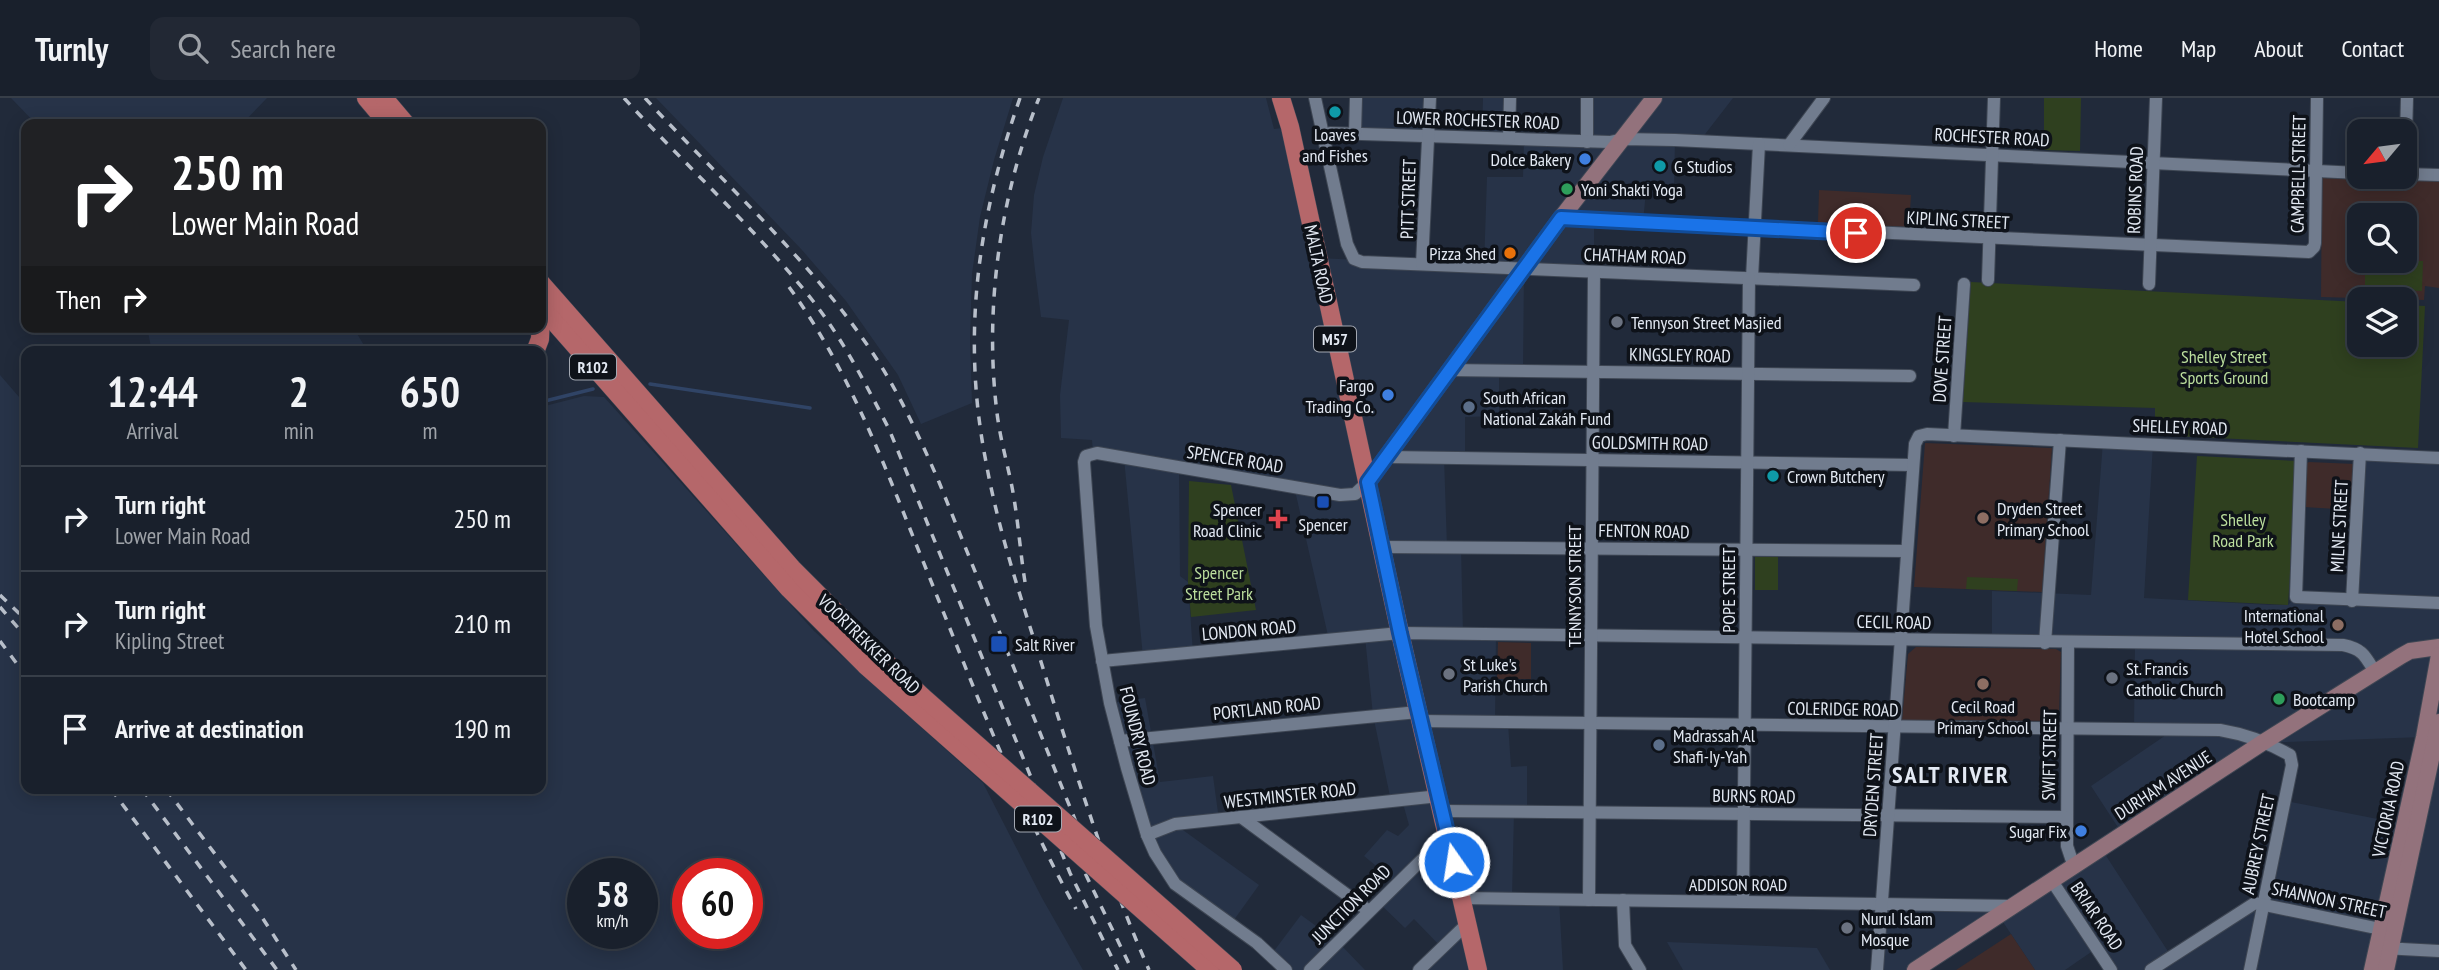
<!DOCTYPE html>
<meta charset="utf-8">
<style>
:root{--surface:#19202c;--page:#222834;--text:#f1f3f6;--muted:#9fa3a9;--line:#373e48}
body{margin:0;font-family:"PT Sans Narrow",sans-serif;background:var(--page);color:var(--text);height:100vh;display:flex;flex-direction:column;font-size:26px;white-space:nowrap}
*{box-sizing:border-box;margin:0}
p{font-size:23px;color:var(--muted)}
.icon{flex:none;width:38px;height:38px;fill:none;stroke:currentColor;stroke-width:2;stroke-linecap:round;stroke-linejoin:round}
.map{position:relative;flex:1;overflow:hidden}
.details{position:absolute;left:21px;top:248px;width:525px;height:448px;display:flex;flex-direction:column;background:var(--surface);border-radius:14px;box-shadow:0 4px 18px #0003,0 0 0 2px var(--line)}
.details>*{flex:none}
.guide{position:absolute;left:21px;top:21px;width:525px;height:214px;border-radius:14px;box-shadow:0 4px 18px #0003,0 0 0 2px var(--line);background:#202124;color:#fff;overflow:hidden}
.needle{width:46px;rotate:241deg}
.tools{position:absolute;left:2347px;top:21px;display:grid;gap:14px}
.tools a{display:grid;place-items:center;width:70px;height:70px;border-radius:14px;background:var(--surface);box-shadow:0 4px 18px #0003,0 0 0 2px var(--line);font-size:35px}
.speed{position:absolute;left:567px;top:760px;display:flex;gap:14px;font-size:35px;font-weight:700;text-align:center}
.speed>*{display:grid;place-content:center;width:91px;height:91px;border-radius:50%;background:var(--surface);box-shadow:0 4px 18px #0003,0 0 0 2px var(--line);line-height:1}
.speed small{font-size:18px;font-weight:400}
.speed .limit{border:10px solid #d22;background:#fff;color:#111}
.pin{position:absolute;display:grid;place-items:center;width:60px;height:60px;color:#fff;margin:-30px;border:4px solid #fff;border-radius:50%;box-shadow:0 2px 7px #0007}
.me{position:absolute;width:77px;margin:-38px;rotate:347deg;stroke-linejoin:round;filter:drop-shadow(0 0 5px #0008)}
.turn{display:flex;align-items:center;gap:24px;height:147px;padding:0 35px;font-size:32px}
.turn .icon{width:91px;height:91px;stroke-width:2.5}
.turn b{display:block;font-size:49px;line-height:60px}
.then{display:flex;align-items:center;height:66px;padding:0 35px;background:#0003;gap:14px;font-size:26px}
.eta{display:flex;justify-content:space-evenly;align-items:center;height:119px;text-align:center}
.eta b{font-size:42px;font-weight:700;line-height:49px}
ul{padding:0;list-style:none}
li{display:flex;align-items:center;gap:21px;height:105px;padding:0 35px;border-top:2px solid var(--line)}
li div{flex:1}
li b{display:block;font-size:26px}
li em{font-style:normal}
header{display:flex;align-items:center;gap:42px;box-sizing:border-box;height:98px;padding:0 35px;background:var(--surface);border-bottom:2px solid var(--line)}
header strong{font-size:33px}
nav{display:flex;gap:38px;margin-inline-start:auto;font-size:24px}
.search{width:490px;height:63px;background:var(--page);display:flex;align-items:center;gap:18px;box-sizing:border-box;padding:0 24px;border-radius:14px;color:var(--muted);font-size:26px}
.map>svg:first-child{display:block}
</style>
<header>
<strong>Turnly</strong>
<div class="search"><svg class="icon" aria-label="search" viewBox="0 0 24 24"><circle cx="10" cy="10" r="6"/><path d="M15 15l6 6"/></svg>Search here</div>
<nav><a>Home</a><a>Map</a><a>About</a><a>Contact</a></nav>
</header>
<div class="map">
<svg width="2439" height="872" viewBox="0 0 2439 872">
<rect width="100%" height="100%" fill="#212a3a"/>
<g fill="#273348" fill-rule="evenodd">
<polygon points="11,0 267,0 242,26 36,26"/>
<polygon points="656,0 1013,0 994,62 980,119 972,176 970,242 972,305 921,326 898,277 846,203 802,152"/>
<polygon points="1063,0 1266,0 1274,31 1290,29 1318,160 1484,168 1487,79 1523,79 1524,41 1586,43 1587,0 1733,0 1699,44 1675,42 1674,94 1646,93 1643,124 1594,122 1594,174 1524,171 1523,272 1499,272 1499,318 1465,319 1465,360 1444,359 1447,449 1461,449 1463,536 1496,537 1495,625 1508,625 1511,669 1527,668 1527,714 1514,714 1512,800 1559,801 1563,872 1419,872 1442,850 1414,821 1405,830 1378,804 1397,785 1364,758 1387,732 1398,738 1409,727 1402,702 1391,703 1373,617 1365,539 1329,542 1294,388 1179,369 1180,478 1188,484 1193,555 1143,559 1124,360 1093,355 1092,342 1061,340 1060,297 1069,222 1041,219 1035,172 1031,135 1034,97 1043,59"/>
<polygon points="1356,0 1430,0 1427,38 1355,35"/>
<polygon points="1483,0 1510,0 1509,40 1482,39"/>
<polygon points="147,229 353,229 368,254 152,254"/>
<path d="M 0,277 L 26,307 L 26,691 L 541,691 L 541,309 L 584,298 L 604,299 L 814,533 L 983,685 L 1042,800 L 1083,872 L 0,872 ZM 583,775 L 642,775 L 642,835 L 583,835 ZM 688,775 L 747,775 L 747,835 L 688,835 Z"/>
<polygon points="2103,344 2153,346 2144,500 2271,507 2288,507 2296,499 2352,502 2360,355 2439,360 2439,872 2111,872 2097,850 2065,872 2035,872 1999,818 1915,872 1877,872 1883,804 2014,808 2101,750 2171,858 2258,804 2286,703 2403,726 2423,639 2262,645 2123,737 2091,688 2172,633 2134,631 2135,545 1992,543 1992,493 2091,497"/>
<polygon points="1145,600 1160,684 1213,678 1219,722 1176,727 1259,787 1231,826 1201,806 1155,755 1110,605"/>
<polygon points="1301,817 1338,844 1365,872 1286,872 1271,857"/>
<polygon points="1667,844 1817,850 1830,872 1683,872"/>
</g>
<g fill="#3f2b2a" fill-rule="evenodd">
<path d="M 2322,80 L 2439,83 L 2439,190 L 2425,188 L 2424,202 L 2321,199 ZM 2359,117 L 2404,117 L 2404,163 L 2359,163 Z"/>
<polygon points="1819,92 1911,97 1909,129 1818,125"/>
<polygon points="1925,345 2052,350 2042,494 1914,489"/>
<polygon points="2309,364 2355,366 2352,412 2304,409 2307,365"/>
<polygon points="1498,544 1531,545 1531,581 1497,581"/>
<polygon points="1916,549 2056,551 2061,554 2059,616 2054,623 1902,622 1908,556"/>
<polygon points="2011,836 2035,872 1956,872"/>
</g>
<g fill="#2f401f">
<polygon points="2044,0 2081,0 2080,53 2044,52"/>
<polygon points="2365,163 2423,163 2422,193 2365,191"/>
<polygon points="1971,184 2359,204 2359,247 2404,247 2405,207 2425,208 2418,350 2155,337 2155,310 1963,304"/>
<polygon points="2197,358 2297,363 2288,507 2188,502"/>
<polygon points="1189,383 1231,387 1256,512 1191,519 1188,484"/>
<rect x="1755" y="459" width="23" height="33"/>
<polygon points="1967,479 2018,481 2017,493 1966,491"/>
</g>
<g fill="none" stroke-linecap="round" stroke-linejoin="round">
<g stroke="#304466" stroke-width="3.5">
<polyline points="650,286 810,310"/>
<polyline points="541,304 593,291"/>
</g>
<defs>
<g id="street">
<polyline points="1315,0 1347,146 1354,161 1362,164 1914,187"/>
<polyline points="1587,0 1587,44"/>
<polyline points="2407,0 2405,76 2439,77"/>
<polyline points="1330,35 1610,44 1623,41 1675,42 2359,75"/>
<polyline points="1355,35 1356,0"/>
<polyline points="1509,40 1510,0"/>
<polyline points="1789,47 1824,0"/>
<polyline points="1561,120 2309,154 2314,149 2315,145 2317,0"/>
<polyline points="1422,166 1430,0"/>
<polyline points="1752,180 1759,46"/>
<polyline points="1988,182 1994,0"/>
<polyline points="2149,186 2156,0"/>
<polyline points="1448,272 1910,278"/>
<polyline points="1954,338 1964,186"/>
<polyline points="2301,353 2296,499 2439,505"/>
<polyline points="1387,359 1913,367"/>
<polyline points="1382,449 1906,453"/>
<polyline points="2352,503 2360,355"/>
<polyline points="2045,545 2060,342"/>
<polyline points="2068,545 2067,748 2074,769"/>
<path d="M 1102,563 L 1400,535 L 2343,547 C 2363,551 2365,558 2375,574"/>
<path d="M 1420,623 L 2220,632 C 2244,636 2269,645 2290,657 L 2292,667 L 2250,872"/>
<polyline points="1120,643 1418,614"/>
<polyline points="1442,713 2066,719"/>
<polyline points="1241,719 1369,813"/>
<polyline points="1147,737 1175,726 1439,698"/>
<polyline points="2052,783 2111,872"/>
<polyline points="1462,800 2014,808"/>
<polyline points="1589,802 1594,174"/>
<polyline points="1623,802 1625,847 1640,872"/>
<polyline points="1743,803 1749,180"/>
<polyline points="2383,850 2439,853"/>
<polyline points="1286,872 1257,845 1175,786 1155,755 1147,737 1127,670 1110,605 1096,528 1084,364 1086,358 1097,355 1340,397 1355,396 1368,384"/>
<polyline points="1310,872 1448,736"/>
<polyline points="1419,872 1468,825"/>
<polyline points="1877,872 1915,346 1919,338 1927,336 2439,360"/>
<polyline points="2151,872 2255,805 2390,833"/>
</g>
<g id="secondary">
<polyline points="1368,384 1561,120 1654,0"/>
<polyline points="1915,872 2262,645 2401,558 2410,553 2439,549"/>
<polyline points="2372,872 2424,639 2439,557"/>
<polyline points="2386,872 2439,624"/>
</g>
<g id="primary">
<polyline points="366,0 388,26"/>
<polyline points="384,0 406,26"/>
<polyline points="1281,0 1290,29 1400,535 1478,872"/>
<polyline points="541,185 792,470 885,563 923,599"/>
<polyline points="541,209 789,491 866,568"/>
<polyline points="535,254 540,241 541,216"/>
</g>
</defs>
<use href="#street" stroke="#3e4653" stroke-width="14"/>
<use href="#secondary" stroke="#3e4653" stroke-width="18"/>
<use href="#primary" stroke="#3e4653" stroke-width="19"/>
<use href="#street" stroke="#717c8e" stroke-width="12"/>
<use href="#secondary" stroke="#93727c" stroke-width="16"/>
<use href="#primary" stroke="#b5676a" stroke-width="18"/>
<g stroke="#b8bfca" stroke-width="3.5" stroke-dasharray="9 9" stroke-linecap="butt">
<path d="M 624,0 C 686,68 756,131 813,203 C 844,243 866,287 889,331 L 1070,775 L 1118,872"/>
<path d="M 645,0 C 720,82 807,158 870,251 C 898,292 919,338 939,384 L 1078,729 L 1093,776"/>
<path d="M 1020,0 C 978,120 961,237 986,364 C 1000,442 1027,517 1050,593 C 1080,688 1109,781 1149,872"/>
<path d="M 789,189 C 845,266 879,353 914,441 C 965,566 1011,693 1076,811"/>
<path d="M 1025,484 C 1020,453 1018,420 1012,389 C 1007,364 1000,340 997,315 C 984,210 1000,98 1039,0"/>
<polyline points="0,497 26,522"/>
<polyline points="0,509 26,539"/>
<polyline points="0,543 26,578"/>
<polyline points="111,691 246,872"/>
<polyline points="142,691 277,872"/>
<polyline points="166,691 258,813 296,872"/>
<polyline points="1054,711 1132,872"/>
</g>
<defs>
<g id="primary-bridge">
<polyline points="866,568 1210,872"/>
<polyline points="923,599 1233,872"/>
</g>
</defs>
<use href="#primary-bridge" stroke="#3e4653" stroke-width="19" stroke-linecap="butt"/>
<use href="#primary-bridge" stroke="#b5676a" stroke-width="18"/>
</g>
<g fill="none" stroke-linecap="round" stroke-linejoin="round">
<defs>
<polyline id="route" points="1454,764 1400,535 1368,384 1561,120 1856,135"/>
</defs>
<use href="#route" stroke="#114b97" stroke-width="18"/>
<use href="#route" stroke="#1a73e8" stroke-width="12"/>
</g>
<g fill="#0f9aa8" stroke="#0e1219" stroke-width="2.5">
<circle cx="1335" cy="14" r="7"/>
<circle cx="1660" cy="68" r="7"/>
<circle cx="1773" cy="378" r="7"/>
</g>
<g fill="#3f7fe0" stroke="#0e1219" stroke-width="2.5">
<circle cx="1585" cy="61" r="7"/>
<circle cx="1388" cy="297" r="7"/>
<circle cx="2081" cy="733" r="7"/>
</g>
<g fill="#2e9e5b" stroke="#0e1219" stroke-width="2.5">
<circle cx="1567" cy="91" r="7"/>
<circle cx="2279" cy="601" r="7"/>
</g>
<circle fill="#e8710a" stroke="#0e1219" stroke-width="2.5" cx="1510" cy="155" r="7"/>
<g fill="#6b7280" stroke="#0e1219" stroke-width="2.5">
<circle cx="1617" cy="224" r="7"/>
<circle cx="1449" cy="576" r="7"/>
<circle cx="2112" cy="580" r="7"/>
<circle cx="1847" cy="830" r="7"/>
</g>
<g fill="#5c6f8a" stroke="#0e1219" stroke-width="2.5">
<circle cx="1469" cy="309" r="7"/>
<circle cx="1659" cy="647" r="7"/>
</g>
<g fill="#1a4fb4" stroke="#0e1219" stroke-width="2.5">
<rect x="1316" y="397" width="14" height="14" rx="3.5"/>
<rect x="990" y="537" width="18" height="18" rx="3.5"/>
</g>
<g fill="#8d6e63" stroke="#0e1219" stroke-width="2.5">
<circle cx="1983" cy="420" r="7"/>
<circle cx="2338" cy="527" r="7"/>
<circle cx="1983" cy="586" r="7"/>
</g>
<path fill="#e0444e" stroke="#0e1219" stroke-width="2.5" d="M1274.5 410.5h7v7h7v7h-7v7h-7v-7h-7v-7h7z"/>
<g text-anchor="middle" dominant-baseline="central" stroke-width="7" stroke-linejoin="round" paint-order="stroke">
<g fill="#0e1219" stroke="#a3a8b2" stroke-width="2">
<rect x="1314" y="228.5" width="42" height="25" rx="5"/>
<rect x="570" y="256.5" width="46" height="25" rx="5"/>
<rect x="1015" y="708.5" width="46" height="25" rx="5"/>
</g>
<g font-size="16" font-weight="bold" fill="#e3e9f3">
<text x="1335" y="241">M57</text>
<text x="593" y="269">R102</text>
<text x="1038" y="721">R102</text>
</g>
<g font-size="18" fill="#e3e9f3" stroke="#0e1219">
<text transform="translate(1478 22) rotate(2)">LOWER ROCHESTER ROAD</text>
<text transform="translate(1992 39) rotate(3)">ROCHESTER ROAD</text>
<text transform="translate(2298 76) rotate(-89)">CAMPBELL STREET</text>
<text transform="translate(2135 92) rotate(-88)">ROBINS ROAD</text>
<text transform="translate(1408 101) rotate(-88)">PITT STREET</text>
<text transform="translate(1958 122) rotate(3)">KIPLING STREET</text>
<text transform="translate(1635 158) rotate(2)">CHATHAM ROAD</text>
<text transform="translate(1319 166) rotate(78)">MALTA ROAD</text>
<text transform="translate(1680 257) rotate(1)">KINGSLEY ROAD</text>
<text transform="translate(1942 261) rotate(-86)">DOVE STREET</text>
<text transform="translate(2180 329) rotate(2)">SHELLEY ROAD</text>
<text transform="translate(1650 345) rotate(1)">GOLDSMITH ROAD</text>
<text transform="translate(1235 361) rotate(9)">SPENCER ROAD</text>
<text transform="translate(2339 428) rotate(-87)">MILNE STREET</text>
<text transform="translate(1644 433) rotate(1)">FENTON ROAD</text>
<text transform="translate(1574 488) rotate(-90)">TENNYSON STREET</text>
<text transform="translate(1728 492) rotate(-90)">POPE STREET</text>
<text transform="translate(1894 524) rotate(1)">CECIL ROAD</text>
<text transform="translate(1249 532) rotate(-5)">LONDON ROAD</text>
<text transform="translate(869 546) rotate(44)">VOORTREKKER ROAD</text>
<text transform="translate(1267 610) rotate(-6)">PORTLAND ROAD</text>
<text transform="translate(1843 611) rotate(1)">COLERIDGE ROAD</text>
<text transform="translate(1138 638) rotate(76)">FOUNDRY ROAD</text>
<text transform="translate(2049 657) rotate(-89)">SWIFT STREET</text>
<text transform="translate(1873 687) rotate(-86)">DRYDEN STREET</text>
<text transform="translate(2163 687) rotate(-33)">DURHAM AVENUE</text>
<text transform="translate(1290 697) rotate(-6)">WESTMINSTER ROAD</text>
<text transform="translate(1754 698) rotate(1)">BURNS ROAD</text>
<text transform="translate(2388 711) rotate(-78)">VICTORIA ROAD</text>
<text transform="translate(2258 746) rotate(-78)">AUBREY STREET</text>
<text x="1738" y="786">ADDISON ROAD</text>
<text transform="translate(2329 802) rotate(12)">SHANNON STREET</text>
<text transform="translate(1351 806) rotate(-45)">JUNCTION ROAD</text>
<text transform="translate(2097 818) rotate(56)">BRIAR ROAD</text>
</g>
<g font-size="18" fill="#e3e9f3" stroke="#0e1219" text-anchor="start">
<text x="1335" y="36" text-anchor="middle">Loaves<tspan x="1335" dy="21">and Fishes</tspan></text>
<text x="1571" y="61" text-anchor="end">Dolce Bakery</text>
<text x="1674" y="68">G Studios</text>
<text x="1581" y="91">Yoni Shakti Yoga</text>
<text x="1496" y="155" text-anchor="end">Pizza Shed</text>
<text x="1631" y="224">Tennyson Street Masjied</text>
<text x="1374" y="287" text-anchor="end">Fargo<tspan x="1374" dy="21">Trading Co.</tspan></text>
<text x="1483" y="299">South African<tspan x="1483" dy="21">National Zakáh Fund</tspan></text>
<text x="1787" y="378">Crown Butchery</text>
<text x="1997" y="410">Dryden Street<tspan x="1997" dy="21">Primary School</tspan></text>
<text x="1262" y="411" text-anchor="end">Spencer<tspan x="1262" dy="21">Road Clinic</tspan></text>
<text x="1323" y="426" text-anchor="middle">Spencer</text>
<text x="2324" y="517" text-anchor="end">International<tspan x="2324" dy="21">Hotel School</tspan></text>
<text x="1015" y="546">Salt River</text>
<text x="1463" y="566">St Luke's<tspan x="1463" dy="21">Parish Church</tspan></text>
<text x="2126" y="570">St. Francis<tspan x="2126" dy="21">Catholic Church</tspan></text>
<text x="2293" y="601">Bootcamp</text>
<text x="1983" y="608" text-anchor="middle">Cecil Road<tspan x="1983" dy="21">Primary School</tspan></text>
<text x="1673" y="637">Madrassah Al<tspan x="1673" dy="21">Shafi-Iy-Yah</tspan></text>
<text x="2067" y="733" text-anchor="end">Sugar Fix</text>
<text x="1861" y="820">Nurul Islam<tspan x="1861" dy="21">Mosque</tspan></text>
</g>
<g font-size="18" fill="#bbde9d" stroke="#0e1219">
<text x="2224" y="258">Shelley Street<tspan x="2224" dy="21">Sports Ground</tspan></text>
<text x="2243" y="421">Shelley<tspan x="2243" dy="21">Road Park</tspan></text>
<text x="1219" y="474">Spencer<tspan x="1219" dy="21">Street Park</tspan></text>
</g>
<g font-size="24" font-weight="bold" letter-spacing="2" fill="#e3e9f3" stroke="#0e1219">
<text x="1951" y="676">SALT RIVER</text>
</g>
</g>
</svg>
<div class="tools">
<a><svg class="needle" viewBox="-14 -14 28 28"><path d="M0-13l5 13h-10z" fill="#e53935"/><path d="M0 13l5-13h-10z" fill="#9fa3a9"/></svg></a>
<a><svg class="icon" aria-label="search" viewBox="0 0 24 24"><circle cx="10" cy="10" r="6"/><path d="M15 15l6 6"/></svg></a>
<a><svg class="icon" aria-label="layers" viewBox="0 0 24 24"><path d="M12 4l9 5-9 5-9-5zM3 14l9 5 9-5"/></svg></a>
</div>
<div class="speed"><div>58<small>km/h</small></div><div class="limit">60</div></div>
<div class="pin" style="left:1856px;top:135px;background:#d93025"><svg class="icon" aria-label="arrive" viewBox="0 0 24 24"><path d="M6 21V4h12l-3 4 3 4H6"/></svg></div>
<svg class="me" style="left:1454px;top:764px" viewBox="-20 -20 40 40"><circle r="17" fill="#1a73e8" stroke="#fff" stroke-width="3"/><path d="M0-11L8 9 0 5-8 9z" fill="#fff"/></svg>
<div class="guide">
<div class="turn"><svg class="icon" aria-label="right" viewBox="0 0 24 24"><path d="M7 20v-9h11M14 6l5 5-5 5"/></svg><div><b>250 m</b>Lower Main Road</div></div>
<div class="then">Then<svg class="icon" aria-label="right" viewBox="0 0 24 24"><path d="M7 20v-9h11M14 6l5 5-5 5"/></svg></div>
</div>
<section class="details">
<div class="eta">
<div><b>12:44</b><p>Arrival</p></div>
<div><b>2</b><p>min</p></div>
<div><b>650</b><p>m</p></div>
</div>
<ul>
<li><svg class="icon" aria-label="right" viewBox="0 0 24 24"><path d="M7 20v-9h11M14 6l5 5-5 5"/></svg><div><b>Turn right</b><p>Lower Main Road</p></div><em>250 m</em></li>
<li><svg class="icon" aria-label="right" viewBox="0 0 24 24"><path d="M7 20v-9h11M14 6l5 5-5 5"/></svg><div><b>Turn right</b><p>Kipling Street</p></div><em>210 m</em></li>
<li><svg class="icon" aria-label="arrive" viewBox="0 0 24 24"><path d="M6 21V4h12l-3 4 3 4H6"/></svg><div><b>Arrive at destination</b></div><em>190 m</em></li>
</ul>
</section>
</div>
